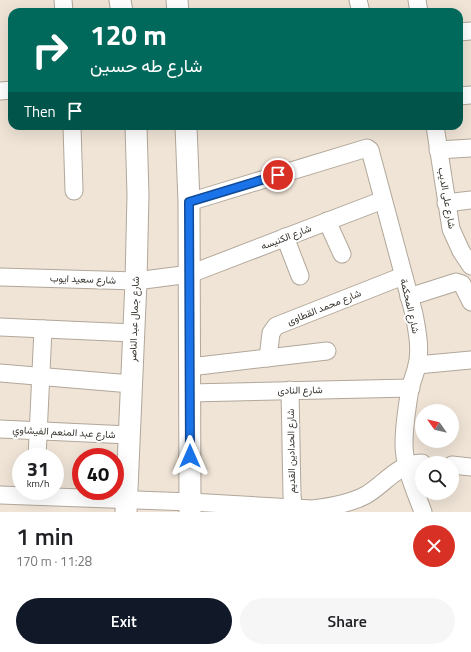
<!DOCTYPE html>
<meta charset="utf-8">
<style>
:root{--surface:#fff;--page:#f6f6f6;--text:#202124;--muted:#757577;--accent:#111827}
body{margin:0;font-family:"Titillium Web",Vazirmatn,sans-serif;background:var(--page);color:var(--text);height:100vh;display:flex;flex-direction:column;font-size:15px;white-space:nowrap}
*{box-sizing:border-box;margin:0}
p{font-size:13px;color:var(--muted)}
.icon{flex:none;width:22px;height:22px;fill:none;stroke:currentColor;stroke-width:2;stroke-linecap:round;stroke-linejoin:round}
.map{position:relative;height:512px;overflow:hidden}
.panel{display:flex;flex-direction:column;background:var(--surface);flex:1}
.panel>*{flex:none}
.guide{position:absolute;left:8px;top:8px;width:455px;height:122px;border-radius:12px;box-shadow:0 4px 16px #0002;background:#00695c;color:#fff;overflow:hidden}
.needle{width:26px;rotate:304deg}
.buttons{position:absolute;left:415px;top:404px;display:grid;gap:8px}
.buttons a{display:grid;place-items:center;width:44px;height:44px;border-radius:50%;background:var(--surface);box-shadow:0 4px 16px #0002;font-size:20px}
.speed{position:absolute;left:12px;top:448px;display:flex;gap:8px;font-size:20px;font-weight:700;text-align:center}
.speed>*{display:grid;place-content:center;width:52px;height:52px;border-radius:50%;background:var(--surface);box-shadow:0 4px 16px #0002;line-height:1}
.speed small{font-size:10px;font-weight:400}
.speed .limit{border:6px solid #d22;background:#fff;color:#111}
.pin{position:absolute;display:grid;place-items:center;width:34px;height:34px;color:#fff;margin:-17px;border:2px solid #fff;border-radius:50%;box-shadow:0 1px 4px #0007}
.me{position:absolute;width:44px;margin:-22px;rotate:0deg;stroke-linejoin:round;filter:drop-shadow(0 0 3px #0008)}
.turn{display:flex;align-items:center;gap:14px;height:84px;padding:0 16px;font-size:18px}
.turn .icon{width:52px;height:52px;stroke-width:2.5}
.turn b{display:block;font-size:28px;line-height:34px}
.then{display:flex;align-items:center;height:38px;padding:0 16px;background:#0003;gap:8px;font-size:15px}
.round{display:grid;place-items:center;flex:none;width:42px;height:42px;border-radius:21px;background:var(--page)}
.head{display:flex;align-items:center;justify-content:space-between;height:68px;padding:0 16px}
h1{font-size:24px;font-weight:600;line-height:30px}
.action{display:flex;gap:8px;margin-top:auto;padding:8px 16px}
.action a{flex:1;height:46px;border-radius:24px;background:var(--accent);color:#fff;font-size:16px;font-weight:600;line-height:46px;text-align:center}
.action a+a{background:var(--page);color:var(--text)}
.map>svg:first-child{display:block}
</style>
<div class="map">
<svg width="471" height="512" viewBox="0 0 471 512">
<rect width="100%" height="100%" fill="#efe4d6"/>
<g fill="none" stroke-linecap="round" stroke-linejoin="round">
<defs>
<g id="minor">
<polyline points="63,0 64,12"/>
<polyline points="358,0 361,12"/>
<polyline points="417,0 419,12"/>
<polyline points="459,32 471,31"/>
<polyline points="0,91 12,90"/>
<polyline points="459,96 471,95"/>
<polyline points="72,126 74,191"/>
<polyline points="435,126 451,229 461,251 471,266"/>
<polyline points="438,150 471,148"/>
<path d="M 189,202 L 367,148 L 370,150 L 414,314 C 417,330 421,349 417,366 C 415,374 412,381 410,389 C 407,407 404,426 404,444 C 404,467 415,490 423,512"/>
<polyline points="446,203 471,200"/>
<polyline points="327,221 342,254"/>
<polyline points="285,237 300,276"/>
<polyline points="0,277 136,281 190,274 383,200"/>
<polyline points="409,297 456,282 462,284 471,302"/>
<polyline points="0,327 134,333"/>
<polyline points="268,358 271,333 276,326 403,276"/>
<polyline points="417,365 471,360"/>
<polyline points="190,367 327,351"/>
<polyline points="0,373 131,384"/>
<polyline points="290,390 292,496 294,512"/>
<polyline points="190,393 411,388"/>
<polyline points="0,429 129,435"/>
<polyline points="37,457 43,329"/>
<polyline points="452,465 471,467"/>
<path d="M 0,495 L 191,502 L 312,509 C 331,507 349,504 366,495 C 385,484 398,463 422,463"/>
</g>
<g id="tertiary">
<polyline points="120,0 122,12"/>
<polyline points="177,0 178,12"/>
<polyline points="186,126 189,202 190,512"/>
<polyline points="126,512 136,281 138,195 136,126"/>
</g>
</defs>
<use href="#minor" stroke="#b1a79a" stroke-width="19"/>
<use href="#tertiary" stroke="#b1a79a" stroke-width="23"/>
<use href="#minor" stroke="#fff" stroke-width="17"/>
<use href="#tertiary" stroke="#fff" stroke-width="21"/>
</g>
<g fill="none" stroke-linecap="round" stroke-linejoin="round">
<defs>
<polyline id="route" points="190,456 189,202 278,175"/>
</defs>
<use href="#route" stroke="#114b97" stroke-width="10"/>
<use href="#route" stroke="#1a73e8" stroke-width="7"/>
</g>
<g text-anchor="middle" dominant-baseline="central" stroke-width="4" stroke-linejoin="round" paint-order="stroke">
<g font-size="10" fill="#38342e" stroke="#fff">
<text transform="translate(447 198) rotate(80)">شارع على الديب</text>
<text transform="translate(286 237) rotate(-21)">شارع الكنيسه</text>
<text transform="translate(83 279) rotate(2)">شارع سعيد ايوب</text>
<text transform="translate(410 306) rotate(77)">شارع المحكمة</text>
<text transform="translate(324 307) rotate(-22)">شارع محمد القطاوى</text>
<text transform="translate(134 319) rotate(-88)">شارع جمال عبد الناصر</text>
<text transform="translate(300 390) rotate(-1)">شارع النادى</text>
<text transform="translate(64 432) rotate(3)">شارع عبد المنعم الفيشاوي</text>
<text transform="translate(291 451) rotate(-91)">شارع الحدادين القديم</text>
</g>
</g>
</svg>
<div class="buttons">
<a><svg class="needle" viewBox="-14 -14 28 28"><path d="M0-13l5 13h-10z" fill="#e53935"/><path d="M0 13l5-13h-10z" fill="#757577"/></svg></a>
<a><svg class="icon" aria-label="search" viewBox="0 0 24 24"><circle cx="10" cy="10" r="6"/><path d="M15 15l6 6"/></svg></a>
</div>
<div class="speed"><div>31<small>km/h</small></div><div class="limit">40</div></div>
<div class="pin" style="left:278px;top:175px;background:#d93025"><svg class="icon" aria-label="arrive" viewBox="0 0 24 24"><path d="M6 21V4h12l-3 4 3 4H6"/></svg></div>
<svg class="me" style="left:190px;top:456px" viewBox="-20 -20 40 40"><path d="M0-17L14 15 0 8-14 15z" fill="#1a73e8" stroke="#fff" stroke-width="4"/></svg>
<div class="guide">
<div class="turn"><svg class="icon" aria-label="right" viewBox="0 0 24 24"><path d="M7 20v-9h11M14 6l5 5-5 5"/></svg><div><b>120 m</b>شارع طه حسين</div></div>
<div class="then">Then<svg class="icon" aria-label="arrive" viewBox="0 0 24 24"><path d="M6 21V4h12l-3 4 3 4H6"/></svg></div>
</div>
</div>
<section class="panel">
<div class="head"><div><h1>1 min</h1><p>170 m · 11:28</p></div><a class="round" style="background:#d93025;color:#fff"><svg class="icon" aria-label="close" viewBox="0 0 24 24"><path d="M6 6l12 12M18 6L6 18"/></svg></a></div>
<div class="action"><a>Exit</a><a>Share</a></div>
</section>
